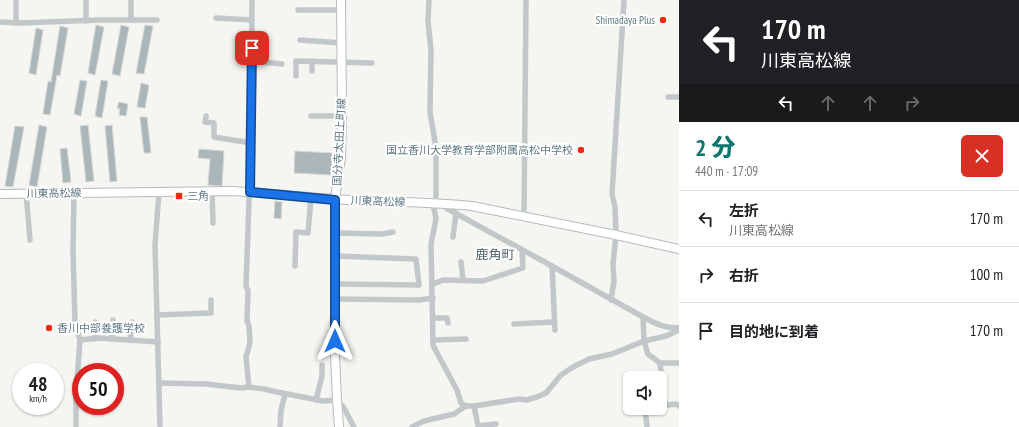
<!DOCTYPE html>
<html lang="ja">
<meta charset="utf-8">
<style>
:root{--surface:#fff;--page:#f6f6f6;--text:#202124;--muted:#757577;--line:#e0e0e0;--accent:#0f766e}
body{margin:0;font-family:"PT Sans Narrow","Noto Sans JP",sans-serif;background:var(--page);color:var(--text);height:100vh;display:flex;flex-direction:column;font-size:15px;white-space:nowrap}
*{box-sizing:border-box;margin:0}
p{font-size:13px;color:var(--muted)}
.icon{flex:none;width:22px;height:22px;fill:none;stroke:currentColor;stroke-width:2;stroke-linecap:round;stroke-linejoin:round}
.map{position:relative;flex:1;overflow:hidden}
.sheet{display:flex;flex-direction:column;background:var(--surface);width:340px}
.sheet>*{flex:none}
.hud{background:#202124;color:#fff;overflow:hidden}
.fabs{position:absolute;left:623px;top:371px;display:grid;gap:8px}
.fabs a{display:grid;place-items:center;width:44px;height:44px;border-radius:6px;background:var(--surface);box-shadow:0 1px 3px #0004;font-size:20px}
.speed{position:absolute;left:12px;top:363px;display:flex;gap:8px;font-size:20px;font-weight:700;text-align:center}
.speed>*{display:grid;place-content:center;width:52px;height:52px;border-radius:50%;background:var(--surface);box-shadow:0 1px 3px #0004;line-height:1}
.speed small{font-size:10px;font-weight:400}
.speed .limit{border:6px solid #d22;background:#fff;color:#111}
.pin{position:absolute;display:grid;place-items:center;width:34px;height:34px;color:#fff;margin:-17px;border-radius:8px;box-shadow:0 2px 6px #0006}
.me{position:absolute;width:44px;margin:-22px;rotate:0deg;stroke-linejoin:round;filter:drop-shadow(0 0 3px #0008)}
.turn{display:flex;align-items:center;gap:14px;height:84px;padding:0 16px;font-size:18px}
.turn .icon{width:52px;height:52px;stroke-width:2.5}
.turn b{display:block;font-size:28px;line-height:34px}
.lanes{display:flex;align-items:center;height:38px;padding:0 16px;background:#0003;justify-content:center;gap:20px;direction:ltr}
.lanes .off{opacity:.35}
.round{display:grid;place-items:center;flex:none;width:42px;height:42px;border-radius:6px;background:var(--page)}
.head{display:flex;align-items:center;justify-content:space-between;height:68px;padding:0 16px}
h1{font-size:24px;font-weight:800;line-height:30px;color:var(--accent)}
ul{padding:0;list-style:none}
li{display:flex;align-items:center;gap:12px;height:56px;padding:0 16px;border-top:1px solid var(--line)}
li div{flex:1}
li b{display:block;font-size:15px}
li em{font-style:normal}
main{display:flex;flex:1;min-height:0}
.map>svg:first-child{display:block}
</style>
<main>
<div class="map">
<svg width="679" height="427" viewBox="0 0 679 427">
<rect width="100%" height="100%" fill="#f5f5f1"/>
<g fill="#abb6b9" stroke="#d6d6d4">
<polygon points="96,25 104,27 95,75 88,73"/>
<polygon points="121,25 129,27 120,76 112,74"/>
<polygon points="145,25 153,26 144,74 136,73"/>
<polygon points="60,26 68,28 60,76 57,75 50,115 43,114 48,81 51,82"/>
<polygon points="36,28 43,30 36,75 29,73"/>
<polygon points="80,80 87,81 81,116 74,114"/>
<polygon points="101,80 108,81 102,118 95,116"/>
<polygon points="141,83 149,85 145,108 137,107"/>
<polygon points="119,102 128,104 126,116 119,115 120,109 117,108"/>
<polygon points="140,117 147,117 151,153 144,153"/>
<polygon points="39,125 47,127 37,187 29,185"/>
<polygon points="88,125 94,181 86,182 80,126"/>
<polygon points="112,125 117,181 110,182 105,126"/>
<polygon points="15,126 24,127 13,187 5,186"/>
<polygon points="67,148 71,182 63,183 60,149"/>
<polygon points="199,149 224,151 222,186 208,185 210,159 198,158"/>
<polygon points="295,151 332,153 331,175 294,173"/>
<polygon points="275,201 282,202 281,219 274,218"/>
</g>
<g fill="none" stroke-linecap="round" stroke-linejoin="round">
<defs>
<g id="secondary">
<path d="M 0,194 L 232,191 C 267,193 301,197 335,199 C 381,203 427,201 472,206 L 616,235 L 679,249"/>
<polyline points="339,427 337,400 335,355 335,199 341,158 342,116 341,0"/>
</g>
</defs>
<use href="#secondary" stroke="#b4bbbe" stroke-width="10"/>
<g stroke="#c2c7ca" stroke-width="5.5">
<polyline points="16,0 16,23"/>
<polyline points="131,0 131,20"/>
<polyline points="429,0 428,21 431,50 430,112 436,148 436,203"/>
<polyline points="298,10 341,10"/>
<polyline points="216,18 252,20"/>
<polyline points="86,21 86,0"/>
<polyline points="0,22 20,23 100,20 157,20"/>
<polyline points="300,40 341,43"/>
<polyline points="241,60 282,64"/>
<polyline points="312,61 312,71"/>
<polyline points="296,76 296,61 372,63"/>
<polyline points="668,97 679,97"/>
<polyline points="206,116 205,122 214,123 214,137 251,143"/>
<polyline points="311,116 342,116"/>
<polyline points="212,191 213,223"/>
<polyline points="159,192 155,245 160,427"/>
<polyline points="26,193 30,240"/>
<polyline points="74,193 73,251 75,322 80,340 76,395 76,427"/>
<polyline points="433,203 436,219 431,244 433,345 436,351 457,390 461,403 466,406 474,406 519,399 527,400 537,397 546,393 561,375 573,367 589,359 612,354 644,341 666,336 679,330"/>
<path d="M 443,203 L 446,208 L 541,260 L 645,318 C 658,325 665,328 679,328"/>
<polyline points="524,216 526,0"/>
<polyline points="335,233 382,234 393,232"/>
<polyline points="453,237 456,213"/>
<polyline points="461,262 463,280"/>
<polyline points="295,266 296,232 308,233 311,197"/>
<polyline points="552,266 555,330"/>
<polyline points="335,284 419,285 416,259 335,256"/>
<polyline points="433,284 443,280 483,281 523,268 522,250"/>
<polyline points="335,299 419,300 433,298"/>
<polyline points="611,300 614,281 613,264 616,235 615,207 612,194 624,0"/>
<polyline points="157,315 211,313 211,300"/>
<polyline points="643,317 644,341 648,354 660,363 665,405"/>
<polyline points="433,318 447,318 448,323"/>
<polyline points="514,324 554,322"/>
<polyline points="95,339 95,322"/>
<polyline points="112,339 113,320"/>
<polyline points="80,340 99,338 158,342"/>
<polyline points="130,340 132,322"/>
<polyline points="433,340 466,339"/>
<polyline points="660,363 679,363"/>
<polyline points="159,383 206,384 241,388 249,387 264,389 277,392 323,401 337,400 344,408 354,427"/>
<polyline points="249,387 246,357 250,343 249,326 247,321 248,291 246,286 251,143 252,0"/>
<polyline points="316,400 322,376 322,365"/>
<polyline points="474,406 478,426 496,424"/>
<polyline points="660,406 676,404 679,406"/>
<polyline points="645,408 647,427"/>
<polyline points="280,427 281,410 285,394"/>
<polyline points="412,427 424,421 454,414 466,406"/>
</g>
<use href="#secondary" stroke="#fff" stroke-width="8"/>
</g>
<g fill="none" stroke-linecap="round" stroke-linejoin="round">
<defs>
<polyline id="route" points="252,48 250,192 335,200 335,341"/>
</defs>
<use href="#route" stroke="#114b97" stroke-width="10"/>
<use href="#route" stroke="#1a73e8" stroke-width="7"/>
</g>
<g fill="#f42812" stroke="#fff" stroke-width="1.5">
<circle cx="663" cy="20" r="4"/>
<circle cx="581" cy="150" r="4"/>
<rect x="175" y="192" width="8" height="8" rx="2"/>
<circle cx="49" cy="328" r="4"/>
</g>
<g text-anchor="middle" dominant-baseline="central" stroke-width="4" stroke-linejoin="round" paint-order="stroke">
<g font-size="11" fill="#617a85" stroke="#fff" text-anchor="end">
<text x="655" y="20">Shimadaya Plus</text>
<text x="573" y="150">国立香川大学教育学部附属高松中学校</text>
<text x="187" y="196" text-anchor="start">三角</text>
<text x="57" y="328" text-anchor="start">香川中部養護学校</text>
</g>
<g font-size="11" fill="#617a85" stroke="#fff">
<text transform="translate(339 142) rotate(-87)">国分寺太田上町線</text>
<text transform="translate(54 193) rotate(-1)">川東高松線</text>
<text transform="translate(378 201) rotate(2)">川東高松線</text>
</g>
<g font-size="13" fill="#506169" stroke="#fff">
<text x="495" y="254">鹿角町</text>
</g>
</g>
</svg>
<div class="fabs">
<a><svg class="icon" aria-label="sound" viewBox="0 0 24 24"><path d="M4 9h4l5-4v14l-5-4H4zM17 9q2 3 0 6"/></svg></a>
</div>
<div class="speed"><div>48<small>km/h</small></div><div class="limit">50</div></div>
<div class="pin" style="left:252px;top:48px;background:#d93025"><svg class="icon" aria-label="arrive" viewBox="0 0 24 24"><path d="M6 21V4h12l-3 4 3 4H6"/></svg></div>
<svg class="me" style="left:335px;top:341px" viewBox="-20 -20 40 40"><path d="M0-17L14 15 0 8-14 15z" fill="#1a73e8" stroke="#fff" stroke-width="4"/></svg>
</div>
<section class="sheet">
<div class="hud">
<div class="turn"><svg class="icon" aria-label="left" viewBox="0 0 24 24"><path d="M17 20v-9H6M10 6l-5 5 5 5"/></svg><div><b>170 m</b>川東高松線</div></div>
<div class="lanes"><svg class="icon" aria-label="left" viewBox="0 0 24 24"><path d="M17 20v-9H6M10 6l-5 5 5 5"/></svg><svg class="icon off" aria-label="ahead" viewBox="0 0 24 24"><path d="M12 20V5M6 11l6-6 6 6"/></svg><svg class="icon off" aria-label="ahead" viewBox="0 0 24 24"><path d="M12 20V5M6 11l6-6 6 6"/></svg><svg class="icon off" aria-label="right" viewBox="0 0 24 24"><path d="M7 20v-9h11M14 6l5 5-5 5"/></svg></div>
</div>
<div class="head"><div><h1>2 分</h1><p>440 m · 17:09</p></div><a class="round" style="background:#d93025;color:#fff"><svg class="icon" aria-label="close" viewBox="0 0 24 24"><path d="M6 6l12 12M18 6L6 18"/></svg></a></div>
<ul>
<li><svg class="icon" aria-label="left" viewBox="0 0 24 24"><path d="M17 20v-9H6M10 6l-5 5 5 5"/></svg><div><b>左折</b><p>川東高松線</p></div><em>170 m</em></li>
<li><svg class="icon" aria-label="right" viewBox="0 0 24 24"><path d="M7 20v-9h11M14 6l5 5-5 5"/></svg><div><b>右折</b></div><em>100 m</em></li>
<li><svg class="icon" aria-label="arrive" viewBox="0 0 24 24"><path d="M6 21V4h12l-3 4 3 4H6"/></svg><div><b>目的地に到着</b></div><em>170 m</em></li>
</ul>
</section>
</main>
